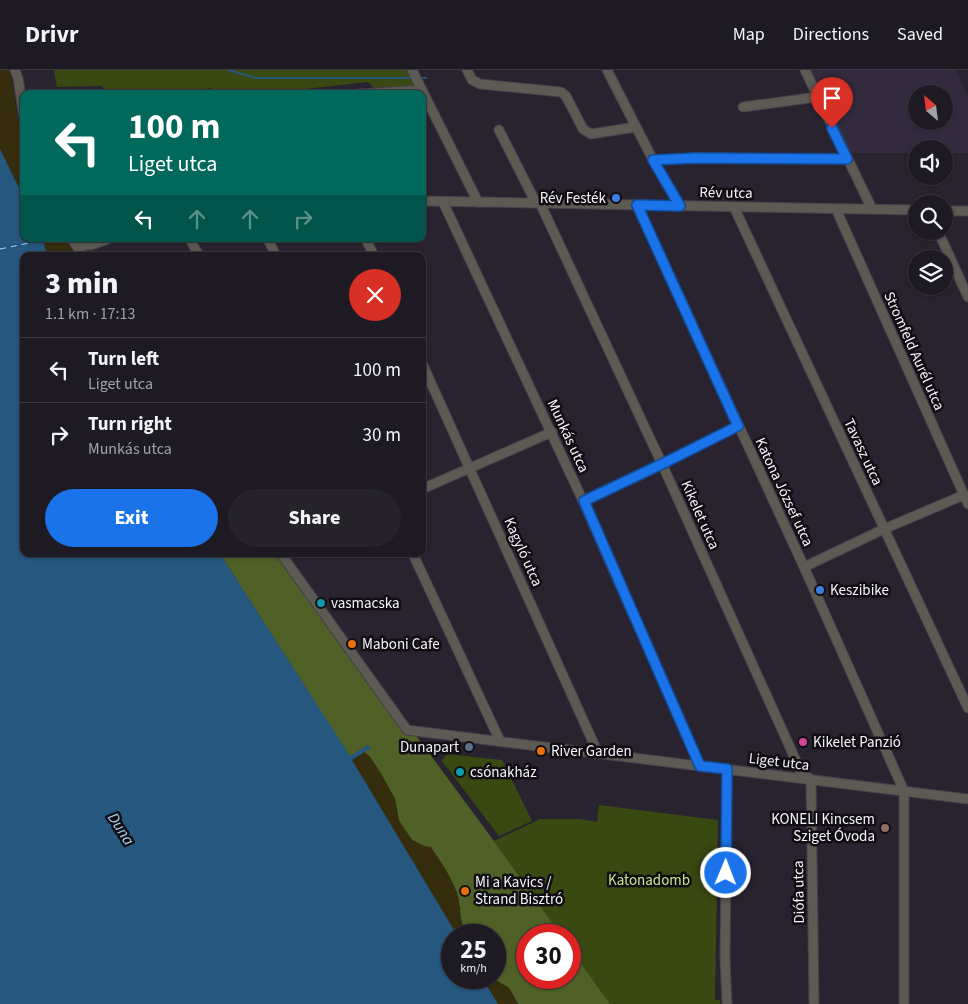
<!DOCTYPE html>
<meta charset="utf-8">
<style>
:root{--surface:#1e1a23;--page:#26232b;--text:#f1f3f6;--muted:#a1a1a6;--line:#3c3841;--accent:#1a73e8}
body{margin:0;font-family:"Source Sans 3",sans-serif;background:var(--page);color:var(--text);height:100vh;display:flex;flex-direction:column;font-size:19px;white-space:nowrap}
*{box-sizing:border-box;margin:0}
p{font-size:16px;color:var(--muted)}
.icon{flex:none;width:28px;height:28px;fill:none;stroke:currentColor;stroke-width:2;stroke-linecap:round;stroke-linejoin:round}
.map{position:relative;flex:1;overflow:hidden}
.side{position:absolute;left:20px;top:182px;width:406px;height:305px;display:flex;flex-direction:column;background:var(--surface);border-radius:10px;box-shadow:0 1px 4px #0004,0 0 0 1px var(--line)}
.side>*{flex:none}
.banner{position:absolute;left:20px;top:20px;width:406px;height:152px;border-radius:10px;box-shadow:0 1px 4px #0004,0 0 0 1px var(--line);background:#00695c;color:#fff;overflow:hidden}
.needle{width:32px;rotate:332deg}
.controls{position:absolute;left:908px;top:15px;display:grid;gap:10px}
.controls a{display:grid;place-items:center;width:45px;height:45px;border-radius:50%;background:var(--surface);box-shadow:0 1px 4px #0004,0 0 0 1px var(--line);font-size:25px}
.speed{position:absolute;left:441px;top:854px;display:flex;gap:10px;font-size:25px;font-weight:700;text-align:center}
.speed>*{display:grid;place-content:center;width:65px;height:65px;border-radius:50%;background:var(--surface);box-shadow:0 1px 4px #0004,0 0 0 1px var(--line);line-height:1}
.speed small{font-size:12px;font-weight:400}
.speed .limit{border:8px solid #d22;background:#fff;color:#111}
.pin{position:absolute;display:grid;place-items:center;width:42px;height:42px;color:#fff;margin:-51px -21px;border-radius:50% 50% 50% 0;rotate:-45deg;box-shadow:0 0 5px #0007}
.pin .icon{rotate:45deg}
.me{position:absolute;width:55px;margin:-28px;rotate:1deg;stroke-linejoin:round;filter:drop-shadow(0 0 4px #0008)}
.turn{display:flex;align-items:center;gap:18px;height:105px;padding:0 25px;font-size:22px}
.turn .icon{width:65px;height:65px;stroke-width:2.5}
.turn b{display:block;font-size:35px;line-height:42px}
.lanes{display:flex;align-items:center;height:48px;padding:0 25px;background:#0003;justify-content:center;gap:25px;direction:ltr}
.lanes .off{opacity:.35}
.round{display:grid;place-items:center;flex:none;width:52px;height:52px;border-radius:26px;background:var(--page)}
.head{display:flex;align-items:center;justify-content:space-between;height:85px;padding:0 25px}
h1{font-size:30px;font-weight:800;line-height:38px}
.action{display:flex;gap:10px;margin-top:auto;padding:10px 25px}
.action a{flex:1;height:58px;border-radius:30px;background:var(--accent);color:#fff;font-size:20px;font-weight:800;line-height:58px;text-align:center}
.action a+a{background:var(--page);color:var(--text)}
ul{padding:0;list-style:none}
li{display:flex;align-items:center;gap:15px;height:65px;padding:0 25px;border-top:1px solid var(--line)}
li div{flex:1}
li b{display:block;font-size:19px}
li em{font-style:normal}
header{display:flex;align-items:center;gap:30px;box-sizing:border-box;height:70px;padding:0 25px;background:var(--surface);border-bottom:1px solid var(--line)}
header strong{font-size:24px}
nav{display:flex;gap:28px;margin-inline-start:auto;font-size:18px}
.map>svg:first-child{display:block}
</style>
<header>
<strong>Drivr</strong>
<nav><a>Map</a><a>Directions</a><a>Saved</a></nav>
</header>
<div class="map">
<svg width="968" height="934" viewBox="0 0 968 934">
<rect width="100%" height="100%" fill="#28232f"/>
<path fill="#332b3d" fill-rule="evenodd" d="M 810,0 L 956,0 L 968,27 L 968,83 L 944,83 L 944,79 L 916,79 L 916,83 L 850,83 ZM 916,24 L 944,24 L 944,51 L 916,51 Z"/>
<g fill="#394912">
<polygon points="53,0 411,0 418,15 376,20 368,12 288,21 277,19 242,23 241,24 213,24 210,18 194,21 195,24 105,24 102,16 57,17 54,1"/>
<polygon points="447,684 502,690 532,751 499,766 442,691"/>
<polygon points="599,735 718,750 715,930 720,930 720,934 610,934 570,878 570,865 561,865 494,771 540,749 580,749 597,752"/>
</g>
<path fill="#4f6127" d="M 220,484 L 282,484 L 494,771 L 561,865 L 528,865 L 528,908 L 570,908 L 570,878 L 610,934 L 518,934 L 509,918 L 492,908 L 495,908 L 495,865 L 468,865 C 462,856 460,848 460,837 L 424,776 L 412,770 L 399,751 L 395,729 L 380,702 L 370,687 L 364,682 L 370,678 L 368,675 L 350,687 Z"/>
<g fill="#352d0c">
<polygon points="0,0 10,0 17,46 24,66 24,128 0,79"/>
<polygon points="43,169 67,169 76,186 47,186"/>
<path d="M 364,682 L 370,687 L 380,702 L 395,729 L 399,751 L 412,770 L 424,776 L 431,777 C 441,792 453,809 458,826 C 460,833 459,840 460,846 C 461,853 464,859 468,865 L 457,865 L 352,690 Z"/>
<polygon points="482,908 492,908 509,918 518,934 498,934"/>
</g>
<polygon fill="#26577f" points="0,79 24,128 24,169 43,169 47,186 24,186 24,484 220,484 350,686 368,675 371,678 352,690 457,865 452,865 452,908 482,908 498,934 0,934"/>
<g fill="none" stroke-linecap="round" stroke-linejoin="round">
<g stroke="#26577f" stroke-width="2">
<polyline points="228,0 257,8 412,8"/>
<polyline points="423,8 426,8"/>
</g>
<polyline stroke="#acd5fb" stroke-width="1" stroke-dasharray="6 5" stroke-linecap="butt" points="0,179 44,170"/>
<defs>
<g id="minor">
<polyline points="15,0 18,8 24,48"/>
<polyline points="412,0 478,132"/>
<polyline points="467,0 472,10 480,14 561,22 566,26 583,59 591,64 636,57"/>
<polyline points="607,0 653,90 680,136"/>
<polyline points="805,0 872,139"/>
<polyline points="359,24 421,20"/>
<polyline points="743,37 817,27"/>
<polyline points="499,60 536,133"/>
<polyline points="653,90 696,88 847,89"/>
<polyline points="422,131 916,140"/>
<polyline points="443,132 583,431 700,696"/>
<polyline points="540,133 662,394 802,704 811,709 814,934"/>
<polyline points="637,135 804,497 904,721 904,934"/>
<polyline points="734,137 968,638"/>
<polyline points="836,139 968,434"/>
<polyline points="944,141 968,141"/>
<polyline points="938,161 968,227"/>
<polyline points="72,169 83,186"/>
<polyline points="190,169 199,186"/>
<polyline points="268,169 276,186"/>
<polyline points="366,169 374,186"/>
<polyline points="77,175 91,175 108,169"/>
<polyline points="422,293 598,683"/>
<polyline points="422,419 552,362"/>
<polyline points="583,431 662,394 738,356"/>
<polyline points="281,484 407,660 968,729"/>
<polyline points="413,484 500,671"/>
<polyline points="804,497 884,459 964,425"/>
<polyline points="727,934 725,889 727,699"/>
</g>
</defs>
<use href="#minor" stroke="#45404c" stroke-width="11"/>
<use href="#minor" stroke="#5c5a53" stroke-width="9"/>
</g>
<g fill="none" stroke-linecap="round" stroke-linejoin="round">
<defs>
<polyline id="route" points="726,803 727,699 700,696 584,431 662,394 738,356 637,135 680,136 653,90 696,88 847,89 832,58"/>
</defs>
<use href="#route" stroke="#114b97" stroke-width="12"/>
<use href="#route" stroke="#1a73e8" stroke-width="9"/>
</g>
<g fill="#3f7fe0" stroke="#100d13" stroke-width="2">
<circle cx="616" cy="128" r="5"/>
<circle cx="820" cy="520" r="5"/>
</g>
<g fill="#0f9aa8" stroke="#100d13" stroke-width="2">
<circle cx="321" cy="533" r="5"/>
<circle cx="460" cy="702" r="5"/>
</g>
<g fill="#e8710a" stroke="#100d13" stroke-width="2">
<circle cx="352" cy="574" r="5"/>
<circle cx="541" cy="681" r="5"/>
<circle cx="465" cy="821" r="5"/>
</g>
<circle fill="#d1479c" stroke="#100d13" stroke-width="2" cx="803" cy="672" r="5"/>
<circle fill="#5c6f8a" stroke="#100d13" stroke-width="2" cx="469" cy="677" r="5"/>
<circle fill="#8d6e63" stroke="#100d13" stroke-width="2" cx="885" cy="758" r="5"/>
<g text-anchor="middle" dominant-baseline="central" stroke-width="5" stroke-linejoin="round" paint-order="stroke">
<g font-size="15" fill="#f6f3fb" stroke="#100d13">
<text transform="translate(726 123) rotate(1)">Rév utca</text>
<text transform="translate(914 281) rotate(66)">Stromfeld Aurél utca</text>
<text transform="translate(568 366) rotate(65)">Munkás utca</text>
<text transform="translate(863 382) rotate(65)">Tavasz utca</text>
<text transform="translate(784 422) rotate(65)">Katona József utca</text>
<text transform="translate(700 445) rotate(66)">Kikelet utca</text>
<text transform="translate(523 482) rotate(66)">Kagyló utca</text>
<text transform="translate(779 692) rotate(7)">Liget utca</text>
<text transform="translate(799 822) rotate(-91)">Diófa utca</text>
</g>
<g font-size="15" fill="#f6f3fb" stroke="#100d13" text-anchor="start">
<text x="606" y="128" text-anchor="end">Rév Festék</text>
<text x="830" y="520">Keszibike</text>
<text x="331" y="533">vasmacska</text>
<text x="362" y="574">Maboni Cafe</text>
<text x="813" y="672">Kikelet Panzió</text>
<text x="459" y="677" text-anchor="end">Dunapart</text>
<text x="551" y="681">River Garden</text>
<text x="470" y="702">csónakház</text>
<text x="875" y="749" text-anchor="end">KONELI Kincsem<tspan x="875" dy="17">Sziget Óvoda</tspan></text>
<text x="475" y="812">Mi a Kavics /<tspan x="475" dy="17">Strand Bisztró</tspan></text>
</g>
<g font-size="15" fill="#c7e58f" stroke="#100d13">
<text x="649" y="810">Katonadomb</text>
</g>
<g font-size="16" font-style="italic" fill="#acd5fb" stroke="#100d13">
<text transform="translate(121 759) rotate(57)">Duna</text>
</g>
</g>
</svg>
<div class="controls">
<a><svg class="needle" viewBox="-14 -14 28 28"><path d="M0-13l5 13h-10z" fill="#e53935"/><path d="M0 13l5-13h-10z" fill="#a1a1a6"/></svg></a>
<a><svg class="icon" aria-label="sound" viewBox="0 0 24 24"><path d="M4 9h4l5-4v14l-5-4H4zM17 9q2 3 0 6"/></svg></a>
<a><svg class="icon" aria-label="search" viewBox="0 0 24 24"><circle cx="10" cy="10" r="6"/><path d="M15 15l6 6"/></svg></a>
<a><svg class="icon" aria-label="layers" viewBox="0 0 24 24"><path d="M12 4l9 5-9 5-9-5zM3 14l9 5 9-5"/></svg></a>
</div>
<div class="speed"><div>25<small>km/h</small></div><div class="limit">30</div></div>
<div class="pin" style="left:832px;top:58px;background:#d93025"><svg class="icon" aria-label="arrive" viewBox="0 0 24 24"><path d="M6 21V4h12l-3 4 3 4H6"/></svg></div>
<svg class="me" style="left:726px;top:803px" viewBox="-20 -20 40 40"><circle r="17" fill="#1a73e8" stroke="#fff" stroke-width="3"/><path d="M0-11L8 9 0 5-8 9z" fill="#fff"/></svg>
<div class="banner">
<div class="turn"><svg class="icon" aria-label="left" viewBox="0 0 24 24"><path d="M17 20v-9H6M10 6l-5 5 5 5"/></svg><div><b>100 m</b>Liget utca</div></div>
<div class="lanes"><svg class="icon" aria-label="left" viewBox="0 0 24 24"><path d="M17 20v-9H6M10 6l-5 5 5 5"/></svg><svg class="icon off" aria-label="ahead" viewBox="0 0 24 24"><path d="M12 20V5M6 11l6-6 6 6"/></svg><svg class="icon off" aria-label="ahead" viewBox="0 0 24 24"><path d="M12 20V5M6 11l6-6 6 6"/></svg><svg class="icon off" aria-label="right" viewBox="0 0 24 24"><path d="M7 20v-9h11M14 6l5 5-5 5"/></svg></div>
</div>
<section class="side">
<div class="head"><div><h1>3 min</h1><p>1.1 km · 17:13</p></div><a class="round" style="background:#d93025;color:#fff"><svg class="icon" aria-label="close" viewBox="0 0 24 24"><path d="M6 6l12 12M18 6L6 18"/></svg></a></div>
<ul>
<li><svg class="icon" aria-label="left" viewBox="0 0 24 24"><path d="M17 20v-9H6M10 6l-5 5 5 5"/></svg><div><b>Turn left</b><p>Liget utca</p></div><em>100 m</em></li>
<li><svg class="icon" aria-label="right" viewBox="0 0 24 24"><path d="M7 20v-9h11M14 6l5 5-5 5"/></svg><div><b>Turn right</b><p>Munkás utca</p></div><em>30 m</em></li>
</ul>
<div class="action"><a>Exit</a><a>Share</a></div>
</section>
</div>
